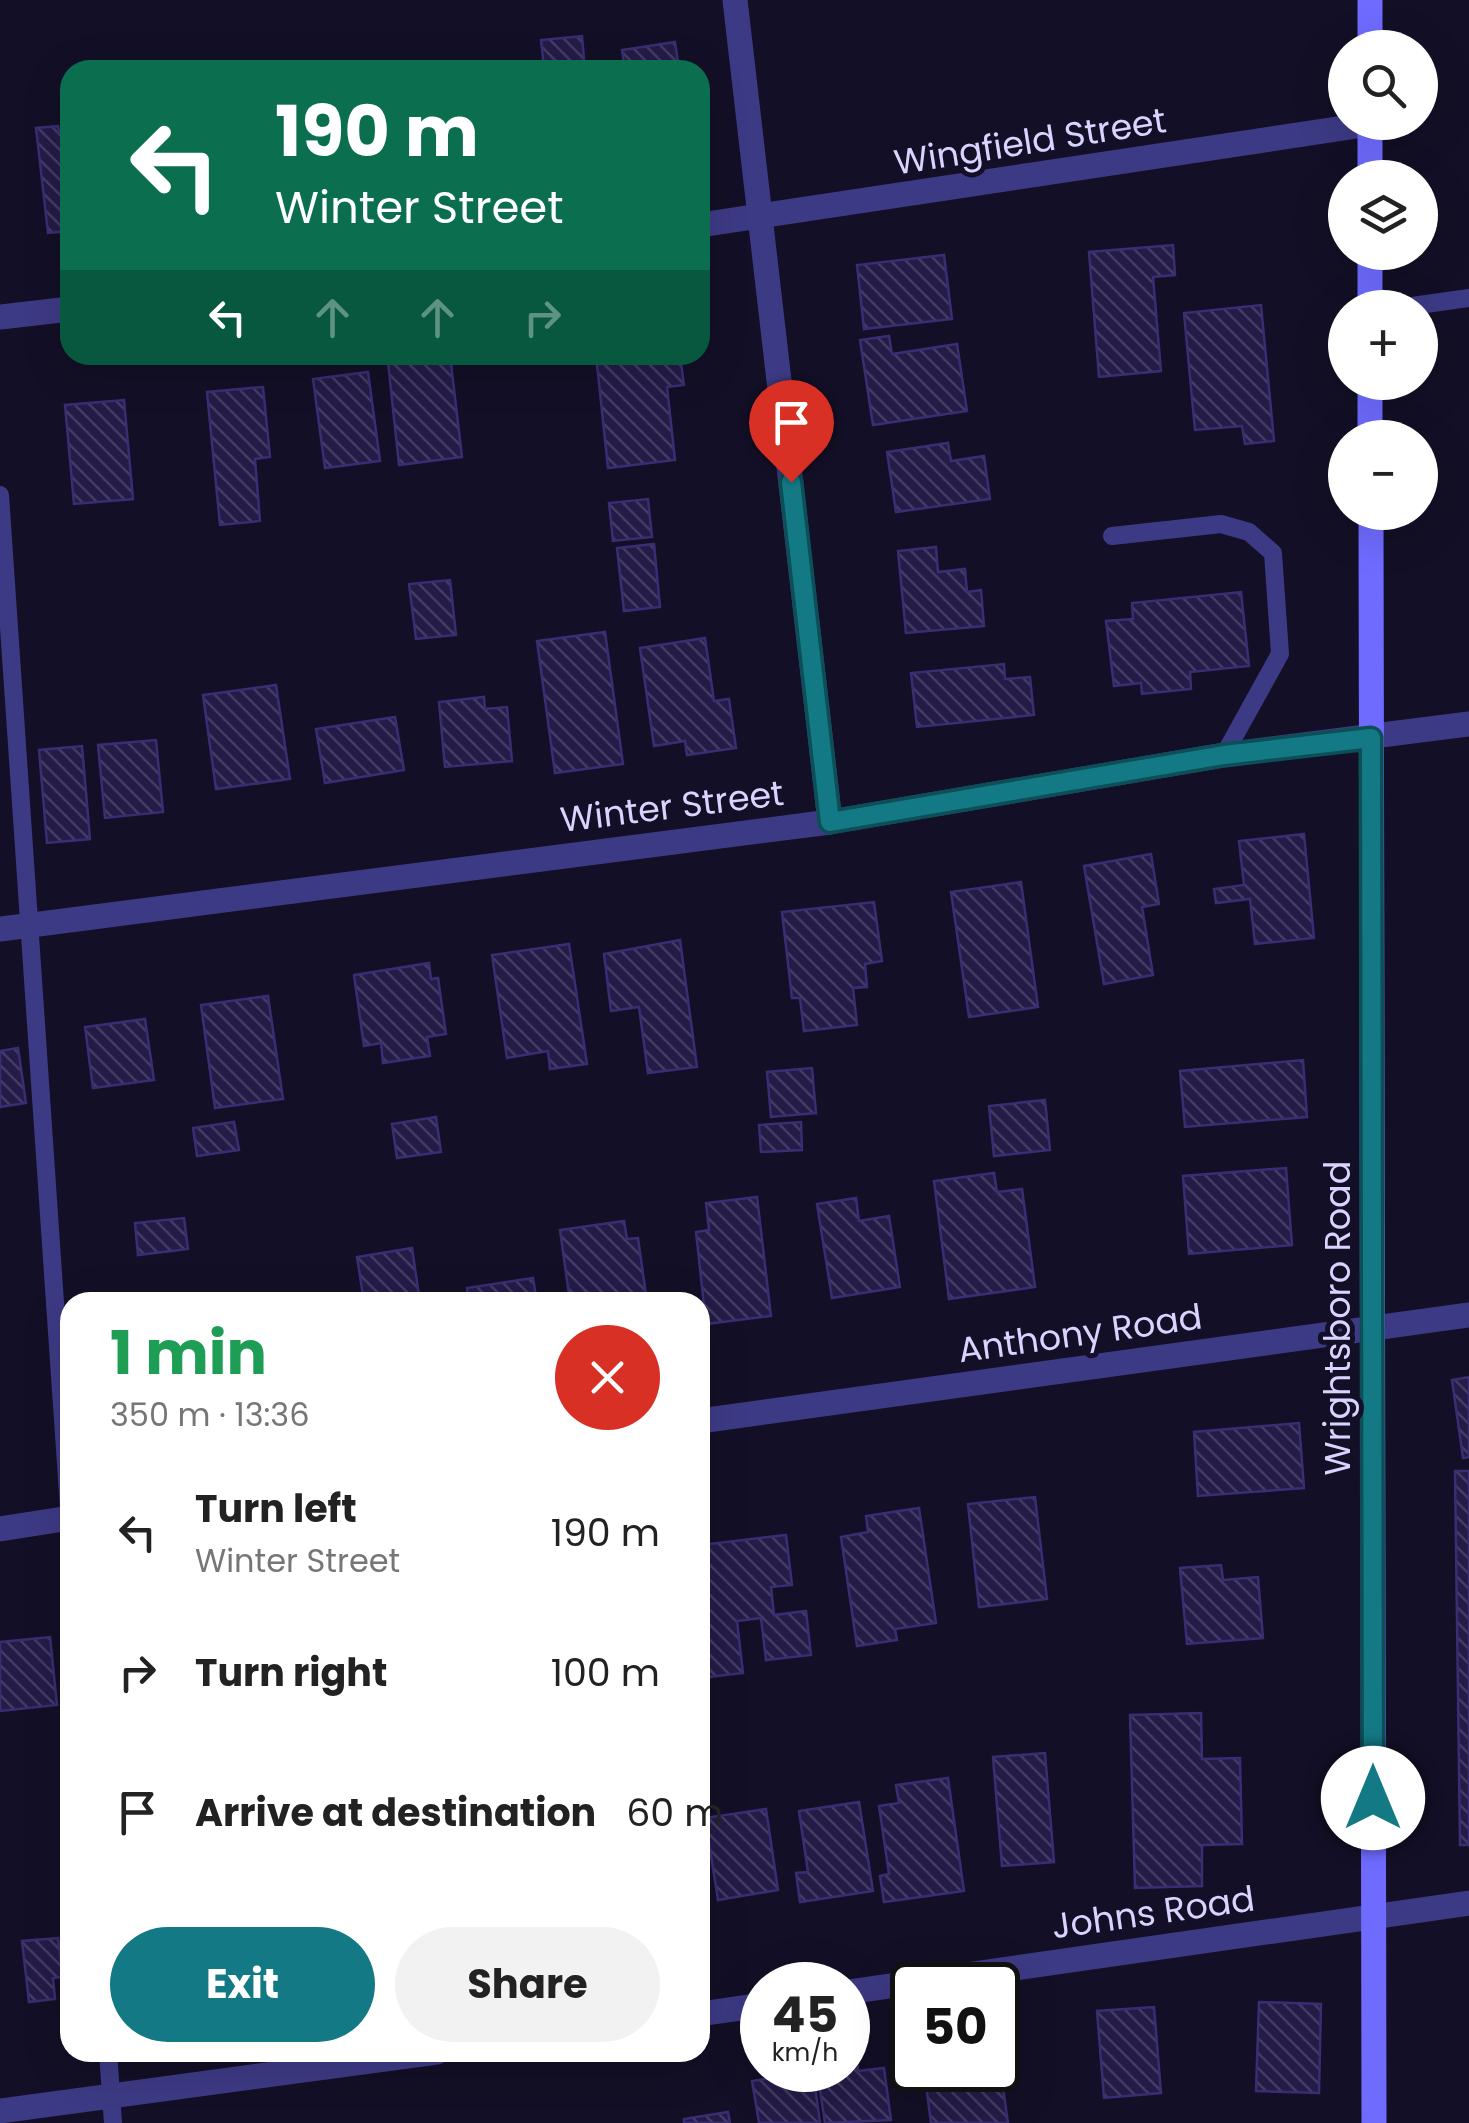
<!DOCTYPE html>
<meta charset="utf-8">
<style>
:root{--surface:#fff;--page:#f2f2f2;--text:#222;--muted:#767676;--accent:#137a85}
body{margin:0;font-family:Poppins,sans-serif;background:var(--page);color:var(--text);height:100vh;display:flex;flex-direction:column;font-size:38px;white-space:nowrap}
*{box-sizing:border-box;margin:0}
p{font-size:32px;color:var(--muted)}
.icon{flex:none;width:55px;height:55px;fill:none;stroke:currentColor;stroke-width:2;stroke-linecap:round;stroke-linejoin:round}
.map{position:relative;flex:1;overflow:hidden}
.details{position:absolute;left:60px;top:1292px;width:650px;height:770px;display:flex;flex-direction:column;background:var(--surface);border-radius:30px;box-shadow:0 10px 40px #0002}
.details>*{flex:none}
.top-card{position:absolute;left:60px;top:60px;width:650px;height:305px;border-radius:30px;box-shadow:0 10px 40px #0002;background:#0b6e4f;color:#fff;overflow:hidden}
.controls{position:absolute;left:1328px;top:30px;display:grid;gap:20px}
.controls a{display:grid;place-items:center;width:110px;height:110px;border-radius:50%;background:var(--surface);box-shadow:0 10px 40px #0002;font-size:50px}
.speed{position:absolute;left:740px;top:1962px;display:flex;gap:20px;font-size:50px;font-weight:700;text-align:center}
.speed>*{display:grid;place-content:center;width:130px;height:130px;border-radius:50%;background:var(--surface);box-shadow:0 10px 40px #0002;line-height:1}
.speed small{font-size:25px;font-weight:400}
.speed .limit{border:5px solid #111;border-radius:15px;background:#fff;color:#111}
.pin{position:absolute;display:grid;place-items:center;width:85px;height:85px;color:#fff;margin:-102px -42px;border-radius:50% 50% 50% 0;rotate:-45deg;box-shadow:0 0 10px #0007}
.pin .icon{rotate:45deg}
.me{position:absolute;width:110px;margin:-55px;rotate:0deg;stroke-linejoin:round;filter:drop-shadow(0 0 8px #0008)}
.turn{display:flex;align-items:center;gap:35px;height:210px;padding:0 50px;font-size:45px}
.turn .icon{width:130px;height:130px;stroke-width:2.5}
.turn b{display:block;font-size:70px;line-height:85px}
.lanes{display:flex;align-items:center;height:95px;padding:0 50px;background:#0003;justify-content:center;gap:50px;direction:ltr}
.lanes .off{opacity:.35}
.round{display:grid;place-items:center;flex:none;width:105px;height:105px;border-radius:52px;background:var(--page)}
.summary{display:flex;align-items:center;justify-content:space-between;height:170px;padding:0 50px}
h1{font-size:60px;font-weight:700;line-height:75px;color:#1e9e55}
.primary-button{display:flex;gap:20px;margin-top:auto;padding:20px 50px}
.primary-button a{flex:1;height:115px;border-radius:60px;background:var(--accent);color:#fff;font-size:40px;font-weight:700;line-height:115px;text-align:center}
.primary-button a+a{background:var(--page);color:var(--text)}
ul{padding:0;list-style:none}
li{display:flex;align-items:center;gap:30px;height:140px;padding:0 50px}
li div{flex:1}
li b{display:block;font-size:38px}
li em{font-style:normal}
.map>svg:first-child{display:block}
</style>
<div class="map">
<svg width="1469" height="2123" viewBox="0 0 1469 2123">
<defs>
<pattern id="building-back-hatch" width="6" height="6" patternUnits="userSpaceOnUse" patternTransform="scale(2.5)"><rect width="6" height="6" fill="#241b47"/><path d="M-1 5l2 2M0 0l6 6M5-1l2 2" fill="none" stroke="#433b63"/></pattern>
</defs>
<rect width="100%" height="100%" fill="#130f26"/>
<g fill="url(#building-back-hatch)" stroke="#3b2d73" stroke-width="2.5">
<polygon points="582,36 585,70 528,70 544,67 541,40"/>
<polygon points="675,42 679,70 625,70 622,50"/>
<polygon points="58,126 59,133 70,131 70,231 48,233 36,128"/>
<polygon points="1173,245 1175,275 1153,277 1161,371 1099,377 1089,252"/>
<polygon points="944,255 952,319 864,329 857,265"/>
<polygon points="1261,305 1274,441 1245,444 1242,426 1195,430 1184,313"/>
<polygon points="889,336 892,354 957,344 967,411 873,425 860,340"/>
<polygon points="450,355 462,457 399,465 388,362"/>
<polygon points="596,355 680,355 684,385 667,387 675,460 608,468"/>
<polygon points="368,372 380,461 325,468 313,379"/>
<polygon points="263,387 270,457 255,459 260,521 220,525 207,392"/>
<polygon points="124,400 133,499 74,504 65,405"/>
<polygon points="948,443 951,461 984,456 990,499 896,512 887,452"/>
<polygon points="648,499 652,537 613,541 609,503"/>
<polygon points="654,544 660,607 624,611 617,548"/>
<polygon points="936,547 938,572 965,569 967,592 981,590 984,626 906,633 898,551"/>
<polygon points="450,580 456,635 416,639 409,584"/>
<polygon points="1241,592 1249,666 1190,672 1191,689 1142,694 1141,683 1114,686 1106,621 1133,619 1132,603"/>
<polygon points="605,632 623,764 555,773 537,641"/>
<polygon points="705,638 714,701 729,699 736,748 687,755 685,741 654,746 640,648"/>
<polygon points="1004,664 1005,679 1030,677 1034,715 917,727 911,673"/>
<polygon points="276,685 290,779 216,789 203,695"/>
<polygon points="484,697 485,709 507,707 512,761 445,767 439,702"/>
<polygon points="395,717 404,770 325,783 316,729"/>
<polygon points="156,740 163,812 105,818 98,745"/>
<polygon points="82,746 90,839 47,843 39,750"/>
<polygon points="1304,834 1314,938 1255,944 1250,899 1216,903 1214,889 1244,885 1239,841"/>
<polygon points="1151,854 1159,904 1142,907 1153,975 1104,984 1084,866"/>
<polygon points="1021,882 1038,1007 969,1017 951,892"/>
<polygon points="874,902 882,961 865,964 867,987 853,988 857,1025 804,1031 800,998 792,998 782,912"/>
<polygon points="680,940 697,1067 648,1073 639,1007 611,1011 604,954"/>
<polygon points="569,944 587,1064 550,1069 548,1051 507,1058 492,955"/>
<polygon points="429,963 431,979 438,978 446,1034 427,1037 430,1056 383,1063 381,1043 364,1046 354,975"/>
<polygon points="268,996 283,1099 215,1108 201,1005"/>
<polygon points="145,1019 154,1080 93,1088 85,1027"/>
<polygon points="18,1048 26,1103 0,1107 0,1051"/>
<polygon points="1303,1060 1307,1117 1185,1127 1180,1071"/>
<polygon points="812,1068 816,1113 771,1117 767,1072"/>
<polygon points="1045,1100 1050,1150 994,1156 989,1106"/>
<polygon points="436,1117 441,1152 397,1158 392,1124"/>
<polygon points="234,1122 239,1150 197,1156 193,1128"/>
<polygon points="801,1122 802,1150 761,1152 759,1125"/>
<polygon points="1286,1168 1292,1245 1189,1254 1183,1176"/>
<polygon points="994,1173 997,1192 1022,1189 1035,1287 949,1299 934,1181"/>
<polygon points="757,1197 771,1316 706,1324 696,1232 709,1230 706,1203"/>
<polygon points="856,1198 859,1221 889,1216 900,1287 832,1298 817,1204"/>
<polygon points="184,1218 188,1249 138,1255 135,1223"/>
<polygon points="624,1221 627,1239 638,1238 647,1302 570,1302 560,1230"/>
<polygon points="412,1248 420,1302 364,1302 357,1257"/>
<polygon points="533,1278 537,1302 469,1302 467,1288"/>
<polygon points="1469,1377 1469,1457 1463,1458 1452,1380"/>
<polygon points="1299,1423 1304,1488 1198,1496 1194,1432"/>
<polygon points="1455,1471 1469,1471 1469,1845 1460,1845"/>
<polygon points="1035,1497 1047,1599 979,1607 968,1504"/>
<polygon points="919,1508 936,1623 895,1629 897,1640 857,1646 841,1537 868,1532 866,1516"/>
<polygon points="786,1535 792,1585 771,1587 774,1615 806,1611 811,1655 766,1660 761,1618 737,1621 743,1673 700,1678 700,1545"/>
<polygon points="1221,1565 1223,1580 1258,1577 1263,1638 1187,1644 1180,1568"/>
<polygon points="50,1637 57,1705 0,1711 0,1642"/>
<polygon points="1201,1713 1202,1759 1240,1758 1242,1844 1202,1845 1202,1886 1135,1888 1130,1715"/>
<polygon points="1045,1753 1054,1862 1002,1866 993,1757"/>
<polygon points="948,1778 964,1891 884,1902 880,1876 889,1874 879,1806 899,1803 896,1785"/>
<polygon points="859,1802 873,1891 800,1902 796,1873 808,1872 799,1811"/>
<polygon points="766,1809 778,1890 718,1900 705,1818"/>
<polygon points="58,1938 63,1977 53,1978 55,1999 29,2002 22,1941"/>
<polygon points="1259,2002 1321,2004 1319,2093 1256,2091"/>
<polygon points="1154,2007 1161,2093 1104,2098 1097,2011"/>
<polygon points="998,2052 1008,2123 931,2123 924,2070 998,2070"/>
<polygon points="856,2055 858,2071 884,2068 891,2120 825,2123 817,2070 848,2070 848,2057"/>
<polygon points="813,2072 820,2123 759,2123 752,2081"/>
<polygon points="728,2112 730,2123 684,2123 684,2119"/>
</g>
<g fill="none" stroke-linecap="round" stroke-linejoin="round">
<g stroke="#3d3a85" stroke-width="18">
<polyline points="1398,308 1469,298"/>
<polyline points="0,495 70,1523"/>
<polyline points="1112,536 1221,524 1249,532 1273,553 1280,654 1224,755"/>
<polyline points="108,2052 113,2123"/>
</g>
<g stroke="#3d3a85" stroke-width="25">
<polyline points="735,0 830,822"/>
<polyline points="700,225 1370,124"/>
<polyline points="0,317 70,309"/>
<polyline points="0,929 830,822 1224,755 1469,724"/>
<polyline points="700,1421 1469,1315"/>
<polyline points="0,1529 70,1518"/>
<polyline points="848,1992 1469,1903"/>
<polyline points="700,2014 762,2005"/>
<polyline points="0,2111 437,2052"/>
</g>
<g stroke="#6f6bff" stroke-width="25">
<polyline points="1370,0 1370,48"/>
<polyline points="1370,122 1370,178"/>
<polyline points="1370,252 1370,308"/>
<polyline points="1370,382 1370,438"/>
<polyline points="1371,512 1374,2123"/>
</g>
</g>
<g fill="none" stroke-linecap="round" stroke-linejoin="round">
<defs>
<polyline id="route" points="791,482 830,822 1224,755 1371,738 1373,1798"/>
</defs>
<use href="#route" stroke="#0c4f56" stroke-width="25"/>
<use href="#route" stroke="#137a85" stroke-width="18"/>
</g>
<g text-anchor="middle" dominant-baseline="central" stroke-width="10" stroke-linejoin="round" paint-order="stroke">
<g font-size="35" fill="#d9d4ff" stroke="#130f26">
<text transform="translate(1030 141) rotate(-9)">Wingfield Street</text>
<text transform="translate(672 806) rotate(-7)">Winter Street</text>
<text transform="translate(1337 1318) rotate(-90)">Wrightsboro Road</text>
<text transform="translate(1080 1333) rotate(-8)">Anthony Road</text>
<text transform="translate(1153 1912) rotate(-8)">Johns Road</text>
</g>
</g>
</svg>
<div class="controls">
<a><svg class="icon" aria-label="search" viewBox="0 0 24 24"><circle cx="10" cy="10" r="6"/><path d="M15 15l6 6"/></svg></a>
<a><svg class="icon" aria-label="layers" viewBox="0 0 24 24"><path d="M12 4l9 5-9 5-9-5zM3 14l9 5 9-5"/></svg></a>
<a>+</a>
<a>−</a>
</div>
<div class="speed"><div>45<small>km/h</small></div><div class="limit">50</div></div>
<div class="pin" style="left:791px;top:482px;background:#d93025"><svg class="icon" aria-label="arrive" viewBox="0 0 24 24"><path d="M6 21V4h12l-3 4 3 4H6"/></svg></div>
<svg class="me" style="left:1373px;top:1798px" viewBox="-20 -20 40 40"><circle r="19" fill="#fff"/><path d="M0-13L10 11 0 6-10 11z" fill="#137a85"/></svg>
<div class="top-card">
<div class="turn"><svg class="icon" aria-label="left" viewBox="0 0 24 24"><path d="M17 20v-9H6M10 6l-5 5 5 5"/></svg><div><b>190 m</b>Winter Street</div></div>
<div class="lanes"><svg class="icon" aria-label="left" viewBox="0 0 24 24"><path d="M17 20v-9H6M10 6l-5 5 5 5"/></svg><svg class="icon off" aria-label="ahead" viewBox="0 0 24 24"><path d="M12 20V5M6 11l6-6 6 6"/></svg><svg class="icon off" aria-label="ahead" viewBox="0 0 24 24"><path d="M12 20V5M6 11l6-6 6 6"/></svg><svg class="icon off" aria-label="right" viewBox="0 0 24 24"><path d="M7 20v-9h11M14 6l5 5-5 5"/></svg></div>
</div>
<section class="details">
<div class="summary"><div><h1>1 min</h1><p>350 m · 13:36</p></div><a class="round" style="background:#d93025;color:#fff"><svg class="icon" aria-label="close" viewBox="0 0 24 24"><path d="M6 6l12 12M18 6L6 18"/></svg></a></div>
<ul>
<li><svg class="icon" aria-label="left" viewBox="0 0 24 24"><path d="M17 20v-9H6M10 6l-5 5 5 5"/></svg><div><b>Turn left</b><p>Winter Street</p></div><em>190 m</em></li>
<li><svg class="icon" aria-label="right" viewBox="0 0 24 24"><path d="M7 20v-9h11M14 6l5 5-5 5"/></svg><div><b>Turn right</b></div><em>100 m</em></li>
<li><svg class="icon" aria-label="arrive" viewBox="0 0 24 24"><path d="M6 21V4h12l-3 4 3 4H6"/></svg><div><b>Arrive at destination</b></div><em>60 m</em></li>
</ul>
<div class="primary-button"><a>Exit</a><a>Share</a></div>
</section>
</div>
